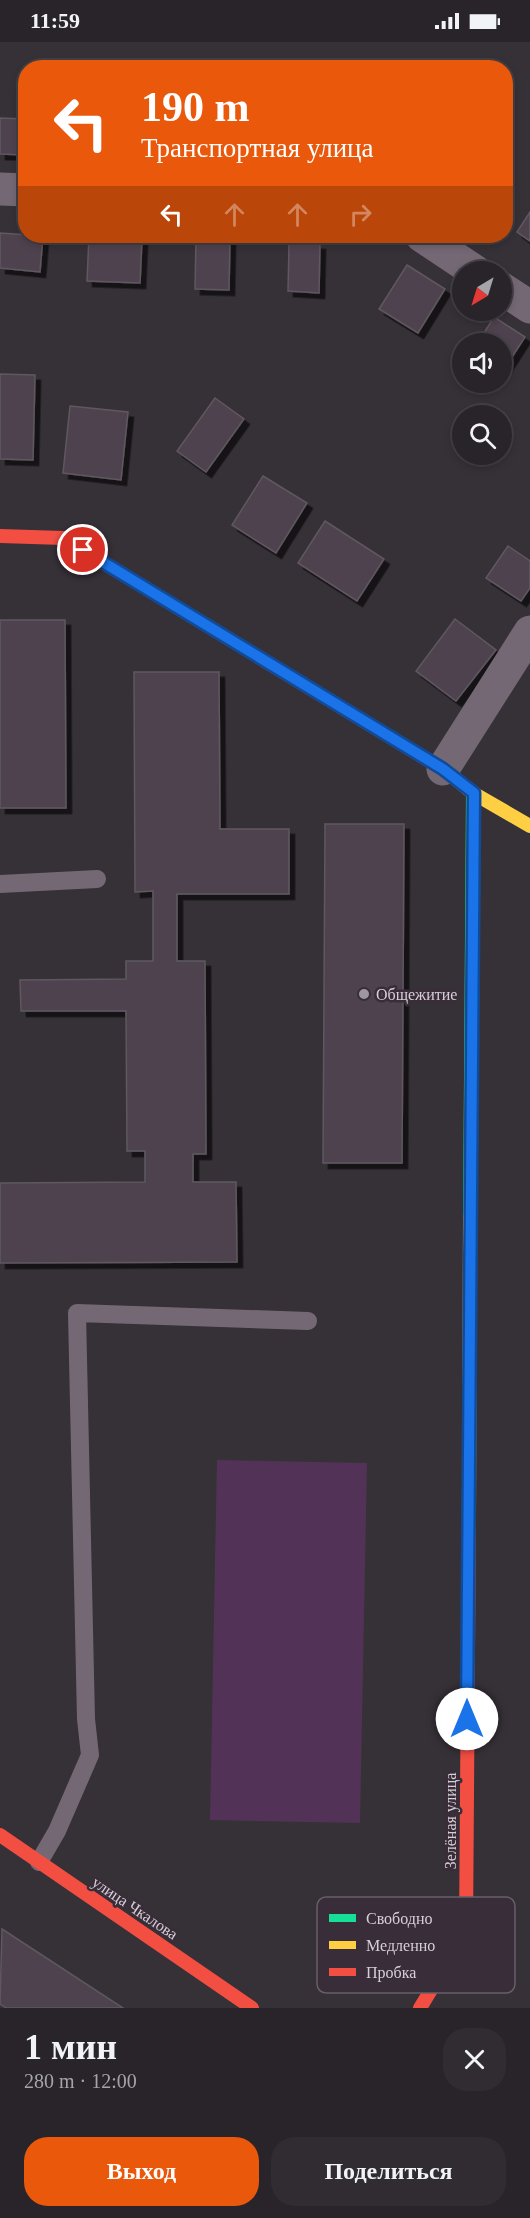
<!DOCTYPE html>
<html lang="ru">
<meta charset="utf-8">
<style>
:root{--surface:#282429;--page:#302c31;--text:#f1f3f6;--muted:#a5a4a8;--line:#444146;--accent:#ea580c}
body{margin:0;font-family:"Times New Roman",serif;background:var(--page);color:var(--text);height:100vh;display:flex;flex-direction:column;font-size:22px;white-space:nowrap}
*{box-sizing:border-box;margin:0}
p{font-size:20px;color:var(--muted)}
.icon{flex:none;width:33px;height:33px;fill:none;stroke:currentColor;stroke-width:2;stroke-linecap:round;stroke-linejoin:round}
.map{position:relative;height:1966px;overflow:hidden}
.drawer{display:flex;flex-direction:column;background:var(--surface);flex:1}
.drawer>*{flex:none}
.guide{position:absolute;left:18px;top:18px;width:495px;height:183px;border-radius:24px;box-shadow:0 3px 9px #0003,0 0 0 2px var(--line);background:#ea580c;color:#fff;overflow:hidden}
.needle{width:39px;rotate:218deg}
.buttons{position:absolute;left:452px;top:219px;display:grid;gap:12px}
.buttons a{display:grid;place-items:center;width:60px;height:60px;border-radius:50%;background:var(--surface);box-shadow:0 3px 9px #0003,0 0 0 2px var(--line);font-size:30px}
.pin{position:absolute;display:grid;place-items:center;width:51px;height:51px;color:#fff;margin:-26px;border:3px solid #fff;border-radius:50%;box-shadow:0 2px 6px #0007}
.me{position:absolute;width:66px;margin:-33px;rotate:0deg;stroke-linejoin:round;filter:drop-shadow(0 0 4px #0008)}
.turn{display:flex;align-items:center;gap:21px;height:126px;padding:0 24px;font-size:27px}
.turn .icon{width:78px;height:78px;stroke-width:2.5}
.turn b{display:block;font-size:42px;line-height:51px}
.lanes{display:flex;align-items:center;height:57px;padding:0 24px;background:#0003;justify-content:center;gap:30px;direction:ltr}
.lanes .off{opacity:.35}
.round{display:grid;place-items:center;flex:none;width:63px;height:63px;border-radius:24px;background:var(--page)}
.overview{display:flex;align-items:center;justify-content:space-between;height:102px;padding:0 24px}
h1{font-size:36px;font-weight:700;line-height:45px}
.action{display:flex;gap:12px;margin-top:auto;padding:12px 24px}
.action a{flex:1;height:69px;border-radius:24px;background:var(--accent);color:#fff;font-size:24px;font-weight:700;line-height:69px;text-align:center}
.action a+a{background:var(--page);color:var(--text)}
.status{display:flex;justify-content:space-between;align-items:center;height:42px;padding:0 30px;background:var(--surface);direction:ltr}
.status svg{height:16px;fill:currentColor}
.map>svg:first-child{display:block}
</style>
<div class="status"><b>11:59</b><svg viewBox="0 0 49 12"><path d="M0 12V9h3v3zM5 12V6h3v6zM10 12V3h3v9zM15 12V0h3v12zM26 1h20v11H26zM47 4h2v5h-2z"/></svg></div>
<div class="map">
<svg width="530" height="1966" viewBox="0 0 530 1966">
<defs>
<filter id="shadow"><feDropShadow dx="5.5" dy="5.5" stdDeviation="0" flood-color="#0009"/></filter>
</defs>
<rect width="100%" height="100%" fill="#363037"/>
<polygon fill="#533257" points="217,1418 367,1421 360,1781 210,1778"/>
<g fill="#4f4250" stroke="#5e585f" stroke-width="1.5" filter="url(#shadow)">
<polygon points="0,76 26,77 26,113 0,112"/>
<polygon points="530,170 530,199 517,190"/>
<polygon points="0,191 43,194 40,230 0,226"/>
<polygon points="89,194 142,197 140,241 87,239"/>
<polygon points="196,196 230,197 229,248 195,247"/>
<polygon points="289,202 320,202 319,251 288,249"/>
<polygon points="407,223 445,247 418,291 379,267"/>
<polygon points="494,275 525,295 501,332 501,302 477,302"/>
<polygon points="0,332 35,333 33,418 0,417"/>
<polygon points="215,356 244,377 206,430 177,409"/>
<polygon points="70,364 128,370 121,438 63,431"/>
<polygon points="263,434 307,461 276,511 232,483"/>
<polygon points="325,479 384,517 357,559 298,521"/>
<polygon points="508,504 530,519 530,546 521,559 486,536"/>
<polygon points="455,577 496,608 456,659 416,629"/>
<polygon points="0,578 65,578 66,766 0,766"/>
<polygon points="134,630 219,630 220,787 289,787 289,852 177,852 177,919 205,919 206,1112 193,1112 193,1140 236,1140 237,1220 0,1221 0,1141 145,1140 145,1109 127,1109 126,969 21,969 20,938 126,937 126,919 153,919 153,849 135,850"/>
<polygon points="325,782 404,782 402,1121 323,1121"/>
<polygon points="2,1887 123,1966 6,1966 0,1962"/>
</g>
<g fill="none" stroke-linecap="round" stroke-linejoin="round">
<g stroke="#746875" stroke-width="18">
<polyline points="0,842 97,837"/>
<polyline points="39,1820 57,1789 90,1713 86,1677 77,1271 308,1279"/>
</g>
<g stroke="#746875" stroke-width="33">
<polyline points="0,147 26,148"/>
<polyline points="422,194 476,230"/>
<polyline points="501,246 530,265"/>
<polyline points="443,727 530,590"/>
</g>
<polyline stroke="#16e098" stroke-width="14" points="470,1175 473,751"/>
<g stroke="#ffcf43" stroke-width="14">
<polyline points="446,729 473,751 530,784"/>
<polyline points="469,1475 470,1175"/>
</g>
<g stroke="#f24e42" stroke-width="14">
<polyline points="0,494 63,496 446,729"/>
<polyline points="0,1793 252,1966"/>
<polyline points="420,1966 466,1890 469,1475"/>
</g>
</g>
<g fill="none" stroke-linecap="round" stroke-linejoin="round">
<defs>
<polyline id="route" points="83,508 443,727 474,751 467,1677"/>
</defs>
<use href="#route" stroke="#114b97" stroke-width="15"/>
<use href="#route" stroke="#1a73e8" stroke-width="10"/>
</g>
<circle fill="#9f979f" stroke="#392d3a" stroke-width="2" cx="364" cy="952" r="6"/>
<g text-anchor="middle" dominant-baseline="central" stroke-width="5" stroke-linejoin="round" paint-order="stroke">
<g font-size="16" fill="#d7cfd7" stroke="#392d3a" text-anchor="start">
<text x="376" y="952">Общежитие</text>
</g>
<g font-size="16" fill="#d7cfd7" stroke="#392d3a">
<text transform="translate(450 1779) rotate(-90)">Зелёная улица</text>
<text transform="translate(135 1866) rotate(34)">улица Чкалова</text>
</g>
</g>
<rect x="317" y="1855" width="198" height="96" rx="9" fill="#392d3a" stroke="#685e69" stroke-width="1.5"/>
<rect x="329" y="1872" width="27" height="8" fill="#16e098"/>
<rect x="329" y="1899" width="27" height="8" fill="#ffcf43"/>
<rect x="329" y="1926" width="27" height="8" fill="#f24e42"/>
<g font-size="16" fill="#d7cfd7">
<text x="366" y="1882">Свободно</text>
<text x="366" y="1909">Медленно</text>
<text x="366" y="1936">Пробка</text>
</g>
</svg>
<div class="buttons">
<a><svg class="needle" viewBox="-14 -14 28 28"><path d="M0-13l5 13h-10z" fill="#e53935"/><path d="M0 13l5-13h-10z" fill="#a5a4a8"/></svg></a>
<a><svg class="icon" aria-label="sound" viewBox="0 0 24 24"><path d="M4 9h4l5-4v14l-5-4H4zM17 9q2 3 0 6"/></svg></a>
<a><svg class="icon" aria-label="search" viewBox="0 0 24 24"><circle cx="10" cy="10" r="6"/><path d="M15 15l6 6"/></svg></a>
</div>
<div class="pin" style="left:83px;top:508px;background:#d93025"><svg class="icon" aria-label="arrive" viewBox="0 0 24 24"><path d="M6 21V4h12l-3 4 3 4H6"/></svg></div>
<svg class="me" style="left:467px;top:1677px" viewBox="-20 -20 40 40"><circle r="19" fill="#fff"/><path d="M0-13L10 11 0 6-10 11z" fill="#1a73e8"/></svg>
<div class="guide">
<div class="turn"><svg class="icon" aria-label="left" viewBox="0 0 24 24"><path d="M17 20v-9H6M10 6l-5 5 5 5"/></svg><div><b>190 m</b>Транспортная улица</div></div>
<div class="lanes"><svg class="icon" aria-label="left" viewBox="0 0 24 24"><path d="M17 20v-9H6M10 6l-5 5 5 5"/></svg><svg class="icon off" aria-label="ahead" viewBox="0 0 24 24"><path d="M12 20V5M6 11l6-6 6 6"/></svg><svg class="icon off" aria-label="ahead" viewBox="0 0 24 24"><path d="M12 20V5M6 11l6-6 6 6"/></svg><svg class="icon off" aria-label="right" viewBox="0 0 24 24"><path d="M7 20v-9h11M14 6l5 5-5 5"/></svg></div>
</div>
</div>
<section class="drawer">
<div class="overview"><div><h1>1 мин</h1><p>280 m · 12:00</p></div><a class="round"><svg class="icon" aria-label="close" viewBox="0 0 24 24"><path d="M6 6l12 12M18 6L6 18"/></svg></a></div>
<div class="action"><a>Выход</a><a>Поделиться</a></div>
</section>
